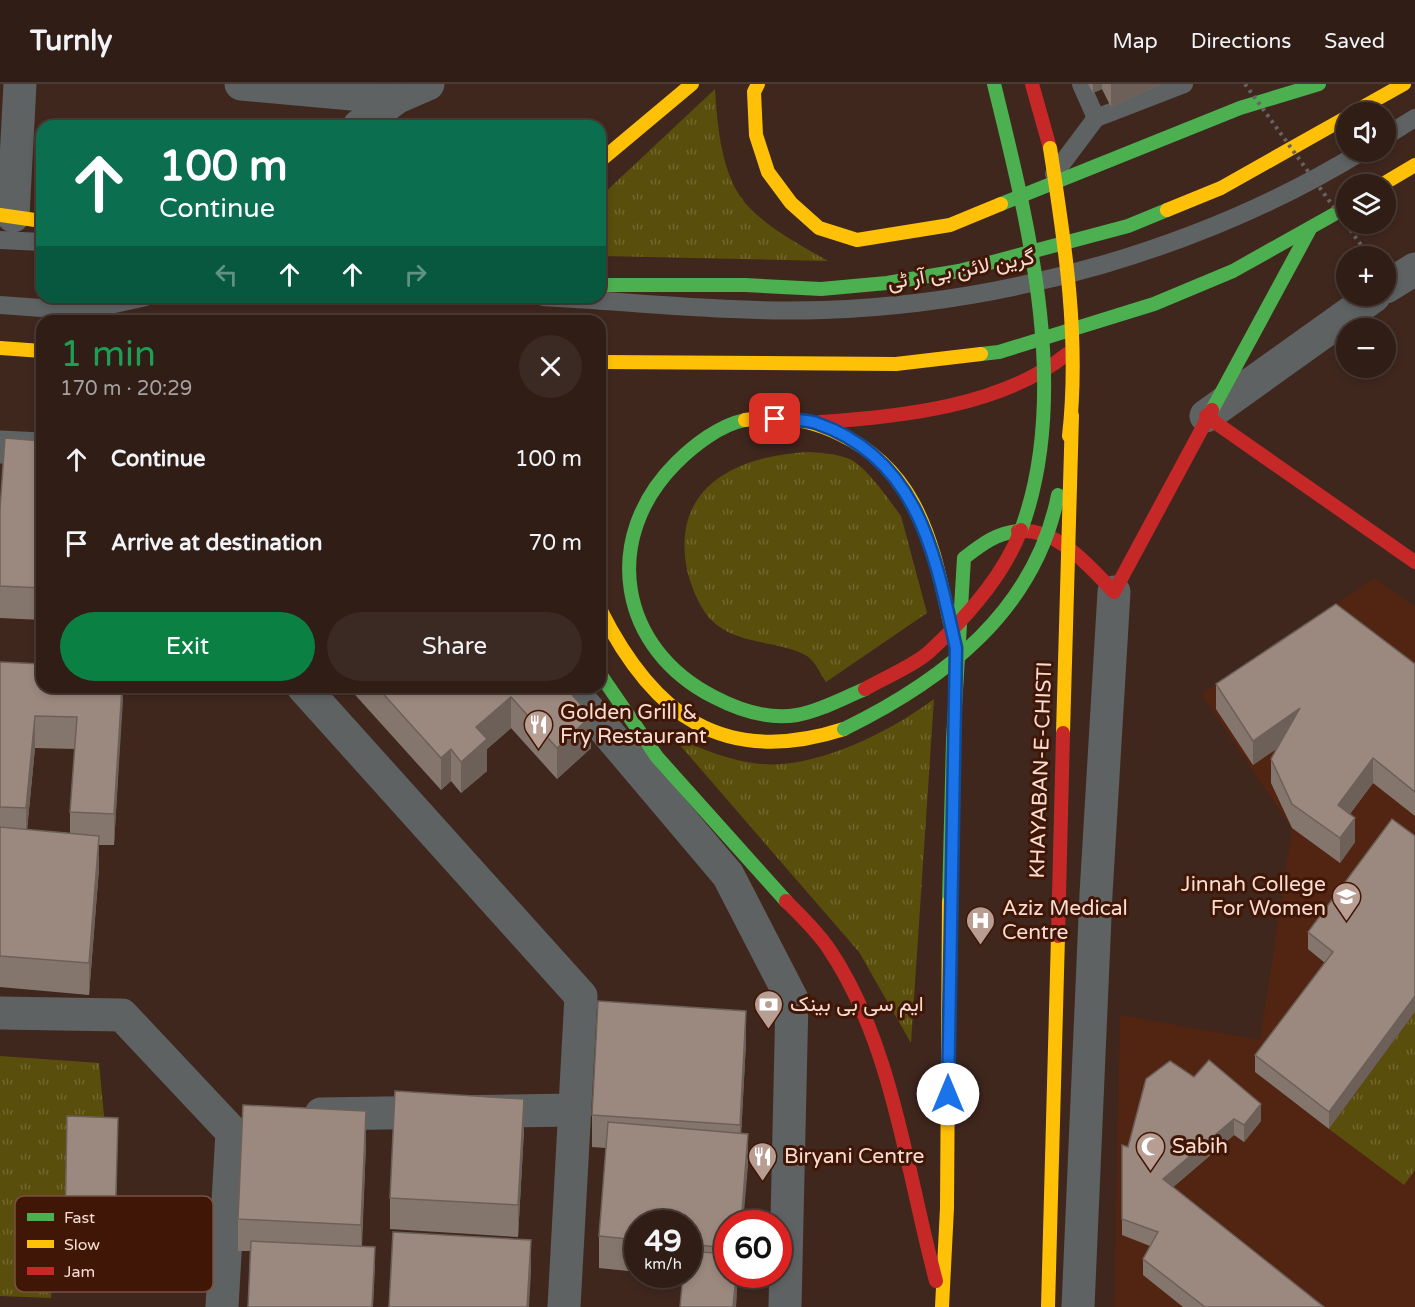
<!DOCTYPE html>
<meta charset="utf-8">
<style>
:root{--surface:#2f1d16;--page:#3b2a23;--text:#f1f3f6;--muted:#a7a2a1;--line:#4a3b35;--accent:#0b8043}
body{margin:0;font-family:"Varela Round",Vazirmatn,sans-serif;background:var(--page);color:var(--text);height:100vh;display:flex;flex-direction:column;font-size:22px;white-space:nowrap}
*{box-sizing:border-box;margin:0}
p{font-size:20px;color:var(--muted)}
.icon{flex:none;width:33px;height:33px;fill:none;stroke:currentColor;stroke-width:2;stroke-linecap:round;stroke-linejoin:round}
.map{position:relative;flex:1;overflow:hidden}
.side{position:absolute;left:36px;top:231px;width:570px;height:378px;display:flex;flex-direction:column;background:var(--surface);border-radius:18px;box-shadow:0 3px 9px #0003,0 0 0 2px var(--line)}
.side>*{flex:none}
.top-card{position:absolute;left:36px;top:36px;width:570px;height:183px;border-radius:18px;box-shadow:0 3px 9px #0003,0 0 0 2px var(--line);background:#0b6e4f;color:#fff;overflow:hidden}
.tools{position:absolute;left:1336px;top:18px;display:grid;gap:12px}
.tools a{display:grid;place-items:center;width:60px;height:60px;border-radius:50%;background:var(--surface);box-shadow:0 3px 9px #0003,0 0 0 2px var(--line);font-size:30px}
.speed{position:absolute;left:624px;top:1126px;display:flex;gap:12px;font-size:30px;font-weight:700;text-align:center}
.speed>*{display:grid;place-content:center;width:78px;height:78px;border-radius:50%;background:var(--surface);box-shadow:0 3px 9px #0003,0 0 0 2px var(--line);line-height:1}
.speed small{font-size:15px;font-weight:400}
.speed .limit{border:9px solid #d22;background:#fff;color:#111}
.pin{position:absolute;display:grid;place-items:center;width:51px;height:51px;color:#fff;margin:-26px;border-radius:12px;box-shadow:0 3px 9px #0006}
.me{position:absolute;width:66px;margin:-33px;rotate:0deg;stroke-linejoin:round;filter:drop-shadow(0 0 4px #0008)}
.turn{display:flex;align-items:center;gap:21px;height:126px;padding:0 24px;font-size:27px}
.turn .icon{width:78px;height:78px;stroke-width:2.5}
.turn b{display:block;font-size:42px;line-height:51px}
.lanes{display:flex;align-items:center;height:57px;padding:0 24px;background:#0003;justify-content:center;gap:30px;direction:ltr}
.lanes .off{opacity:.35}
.round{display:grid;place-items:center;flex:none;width:63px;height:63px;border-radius:32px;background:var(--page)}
.head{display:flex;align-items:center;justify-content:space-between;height:102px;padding:0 24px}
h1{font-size:36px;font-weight:600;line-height:45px;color:#1e9e55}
.primary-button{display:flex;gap:12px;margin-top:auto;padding:12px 24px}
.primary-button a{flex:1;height:69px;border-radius:36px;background:var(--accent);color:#fff;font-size:24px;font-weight:600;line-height:69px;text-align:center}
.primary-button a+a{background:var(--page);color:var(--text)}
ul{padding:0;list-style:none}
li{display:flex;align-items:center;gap:18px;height:84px;padding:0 24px}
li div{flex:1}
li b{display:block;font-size:22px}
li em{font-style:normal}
header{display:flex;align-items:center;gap:36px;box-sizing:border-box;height:84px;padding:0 30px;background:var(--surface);border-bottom:2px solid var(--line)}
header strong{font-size:28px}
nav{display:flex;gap:33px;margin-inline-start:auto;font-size:21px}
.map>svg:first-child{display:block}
</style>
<header>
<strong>Turnly</strong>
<nav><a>Map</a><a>Directions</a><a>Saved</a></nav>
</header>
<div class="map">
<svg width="1415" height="1223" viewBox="0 0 1415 1223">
<defs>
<pattern id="grass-tufts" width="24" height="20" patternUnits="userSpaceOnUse" patternTransform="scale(1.5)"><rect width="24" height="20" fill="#5a4e0c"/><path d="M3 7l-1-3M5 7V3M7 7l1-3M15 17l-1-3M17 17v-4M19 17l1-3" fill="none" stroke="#72672e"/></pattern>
</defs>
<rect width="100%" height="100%" fill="#3f271e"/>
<polygon fill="#522412" points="1375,494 1415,523 1415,1223 1114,1223 1120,931 1260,956 1292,745 1201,610"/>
<g fill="url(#grass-tufts)">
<path d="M 715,5 C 717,38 721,84 740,112 C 759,140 799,160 828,177 L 600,172 L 600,113 Z"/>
<path d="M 810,368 C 822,369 836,370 847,374 C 865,380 889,416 901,432 L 927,529 L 826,598 C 821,591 815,577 807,572 C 782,557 742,561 717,541 C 702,530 693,507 688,490 C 668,404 736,371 810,368 Z"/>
<path d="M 934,615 L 911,959 L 859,868 L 673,653 C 702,665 730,677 761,680 C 817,685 891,647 934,615 Z"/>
<polygon points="1415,928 1415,1086 1404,1101 1329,1045"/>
<polygon points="0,972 99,979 105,1042 118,1042 115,1154 56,1153 51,1214 0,1212"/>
</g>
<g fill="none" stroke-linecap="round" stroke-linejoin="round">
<g stroke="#5e6263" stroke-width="18">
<polyline points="1081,0 1096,34 1184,0"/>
<polyline points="1386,52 1415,34"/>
<polyline points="1054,90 1096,34"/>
<polyline points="0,156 42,158"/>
<path d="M 543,213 C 636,218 730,229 823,226 C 1007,220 1204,164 1361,68"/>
<polyline points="0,221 83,227 146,213"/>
</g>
<g stroke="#5e6263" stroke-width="33">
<polyline points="241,0 396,14 428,0"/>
<polyline points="359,42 396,14"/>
<polyline points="13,132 20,0"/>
<polyline points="1386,203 1415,185"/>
<polyline points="1206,332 1374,212"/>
<polyline points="0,363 42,365"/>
<polyline points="303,603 581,912 564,1223"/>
<polyline points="569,603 728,791 792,915 785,1223"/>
<polyline points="0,929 122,931 232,1048 222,1223"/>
<polyline points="321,1030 575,1026"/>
<polyline points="1078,1223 1096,810 1114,508"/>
</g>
<g stroke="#4caf50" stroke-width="14">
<polyline points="1001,120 1240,24 1319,0"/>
<polyline points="600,201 745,201 821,205 887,199 959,187 1128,142 1167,126"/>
<polyline points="981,270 999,268 1154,220 1233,187 1347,123"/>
<polyline points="1212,326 1310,145"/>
<path d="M 745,336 C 720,341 694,361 676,379 C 600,455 619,565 714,613 C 739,626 768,636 797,631 C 820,627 843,614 865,605"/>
<polyline points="600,590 657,673 786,817"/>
<path d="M 949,818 L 953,656 L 964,474 C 981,461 996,449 1018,447"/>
</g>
<g stroke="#ffc107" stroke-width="14">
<polyline points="758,0 754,8 756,51 768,88 791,119 819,144 857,156 950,141 1001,120"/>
<polyline points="1354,28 1404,0"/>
<polyline points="600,77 692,0"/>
<polyline points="1383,100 1415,81"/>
<polyline points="1167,126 1221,104 1347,33"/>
<polyline points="0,131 42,137"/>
<polyline points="0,264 42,267"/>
<polyline points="600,278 896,280 981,270"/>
<path d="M 745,336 C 810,325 880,359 912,417 C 933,454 941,498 950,539"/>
<path d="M 600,525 C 653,631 723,684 844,645"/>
<polyline points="942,1223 947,1124 949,818"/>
</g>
<g stroke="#c62828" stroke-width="14">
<polyline points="1032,0 1050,64"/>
<polyline points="1206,332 1415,478"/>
<path d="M 820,338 C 900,333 1003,322 1067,270"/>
<path d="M 1018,447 C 1058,444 1089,482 1114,508 L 1212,326"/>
<path d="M 786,817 C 801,832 817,847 829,865 C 892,958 907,1089 936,1197"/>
</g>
<polyline stroke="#676362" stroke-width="4" stroke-dasharray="3 4.5" stroke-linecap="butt" points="1245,0 1369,172"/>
<g stroke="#4caf50" stroke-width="14">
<path d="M 994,0 C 1028,138 1072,309 1021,446"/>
<path d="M 844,645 C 944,596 1035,527 1058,411"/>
</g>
<g stroke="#ffc107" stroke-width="14">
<path d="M 1050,64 C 1065,160 1080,255 1069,352"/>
<polyline points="1063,649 1072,331"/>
<polyline points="1048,1223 1058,852"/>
</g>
<g stroke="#c62828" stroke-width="14">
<path d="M 865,605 C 885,593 912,583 929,568 C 966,534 1003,493 1021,446"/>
<polyline points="1058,852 1063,649"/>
</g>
</g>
<g fill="#85766d" fill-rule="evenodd">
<polygon points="1088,0 1161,0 1111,23 1102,5 1093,9"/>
<polygon points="42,357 42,536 0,534 0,425"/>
<path d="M 0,578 L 123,603 L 114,761 L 99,761 L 99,784 L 89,911 L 0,903 ZM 35,664 L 75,665 L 70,728 L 70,749 L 27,746 Z"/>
<polygon points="1415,580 1415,732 1373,699 1350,730 1355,758 1340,779 1292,744 1271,699 1271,675 1277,664 1253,681 1216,625 1216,600"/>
<polygon points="348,603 565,603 591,664 557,695 511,644 487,665 487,687 461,709 451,697 441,706"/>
<polygon points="1415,752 1329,1045 1255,988 1255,971 1325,879 1308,865 1308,848"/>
<polygon points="746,958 741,1049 748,1082 728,1140 728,1191 739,1191 739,1196 737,1196 736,1223 680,1223 683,1191 678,1191 688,1191 688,1140 638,1140 638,1188 599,1184 599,1152 606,1064 592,1063 592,1031"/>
<polygon points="1194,993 1261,1037 1244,1058 1234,1051 1173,1103 1324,1223 1183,1223 1143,1191 1143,1175 1150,1162 1122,1151 1122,1061 1128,1063"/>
<polygon points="67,1032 118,1034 115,1154 65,1153"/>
<polygon points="524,1046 518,1153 390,1145 390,1114"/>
<polygon points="366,1059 362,1162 375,1180 373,1223 248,1223 250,1167 238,1167 238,1135"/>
</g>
<g fill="#6c6059">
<polygon points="1093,0 1102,0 1102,5 1093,9"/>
<polygon points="1111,0 1161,0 1111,23"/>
<polygon points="122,603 123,603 123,616 114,761 114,730"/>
<polygon points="511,613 511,644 487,665 487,687 461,709 461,678 476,643"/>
<polygon points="1300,624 1300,649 1253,681 1253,657"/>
<polygon points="35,632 35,664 26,756 26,724"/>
<polygon points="591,632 591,664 557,695 557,664"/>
<polygon points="451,665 451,697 441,706 441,674"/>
<polygon points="1373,674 1373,699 1338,745 1338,721"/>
<polygon points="1355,734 1355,758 1340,779 1340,754"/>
<polygon points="99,752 99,784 89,911 89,879"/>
<polygon points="1415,912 1415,928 1329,1045 1329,1028"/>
<polygon points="746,927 746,958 740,1073 740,1041"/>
<polygon points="524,1015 524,1046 518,1153 518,1121"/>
<polygon points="1261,1020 1261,1037 1244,1058 1244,1041"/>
<polygon points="366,1027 366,1059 361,1172 361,1141"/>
<polygon points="1234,1035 1234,1051 1163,1112 1163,1095"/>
<polygon points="748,1050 748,1082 743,1140 741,1140"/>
<polygon points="531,1156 531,1188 529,1223 527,1223"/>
<polygon points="736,1191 737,1191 737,1203 736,1223 733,1223"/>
</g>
<g fill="#9b897f" stroke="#6c6059" stroke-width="1.5">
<polygon points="5,354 42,357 42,504 0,502 0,425"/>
<polygon points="1336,520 1415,580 1415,708 1373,674 1338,721 1355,734 1340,754 1292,720 1271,675 1300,624 1253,657 1216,600"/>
<polygon points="0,578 42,580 42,603 122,603 114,730 70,728 77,633 35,632 26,724 0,723"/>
<polygon points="377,603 565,603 591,632 557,664 511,613 476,643 487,655 461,678 451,665 441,674"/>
<polygon points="1392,735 1415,752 1415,912 1329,1028 1255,971 1333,868 1308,848"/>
<polygon points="0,743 99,752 89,879 0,872"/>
<polygon points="598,917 746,927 740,1041 592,1031"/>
<polygon points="1209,976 1261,1020 1244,1041 1234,1035 1163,1095 1324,1223 1205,1223 1143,1175 1158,1148 1122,1135 1122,1061 1128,1063 1146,995 1170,977 1194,993"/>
<polygon points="395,1007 524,1015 518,1121 390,1114"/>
<polygon points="243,1021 366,1027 361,1141 238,1135"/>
<polygon points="67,1032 118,1034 115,1146 65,1144"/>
<polygon points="608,1038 748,1050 741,1140 728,1140 728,1164 688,1160 688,1140 638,1140 638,1156 599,1152"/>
<polygon points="393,1148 531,1156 527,1223 389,1223"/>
<polygon points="251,1157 375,1163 372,1223 248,1223"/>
<polygon points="688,1167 728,1170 728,1191 736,1191 733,1223 680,1223 683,1191 688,1191"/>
</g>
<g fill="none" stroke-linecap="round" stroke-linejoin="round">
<defs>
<path id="route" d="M 775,335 C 788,336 804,335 816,339 C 919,374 935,471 956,564 L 948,1010"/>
</defs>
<use href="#route" stroke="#114b97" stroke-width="15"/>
<use href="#route" stroke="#1a73e8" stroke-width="10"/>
</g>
<defs>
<symbol id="restaurant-pin" viewBox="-11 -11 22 30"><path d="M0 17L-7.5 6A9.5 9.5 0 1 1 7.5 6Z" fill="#b89d93" stroke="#401707"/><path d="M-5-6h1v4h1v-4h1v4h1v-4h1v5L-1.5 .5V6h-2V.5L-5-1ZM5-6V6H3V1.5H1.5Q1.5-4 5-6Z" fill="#fff"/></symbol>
<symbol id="university-pin" viewBox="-11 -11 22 30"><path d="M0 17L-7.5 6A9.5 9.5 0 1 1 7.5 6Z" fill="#b89d93" stroke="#401707"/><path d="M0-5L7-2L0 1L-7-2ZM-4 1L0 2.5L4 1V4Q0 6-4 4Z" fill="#fff"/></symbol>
<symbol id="hospital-pin" viewBox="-11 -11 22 30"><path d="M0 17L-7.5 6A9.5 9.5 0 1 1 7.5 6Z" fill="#b89d93" stroke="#401707"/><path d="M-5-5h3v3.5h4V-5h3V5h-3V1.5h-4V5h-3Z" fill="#fff"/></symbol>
<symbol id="bank-pin" viewBox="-11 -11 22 30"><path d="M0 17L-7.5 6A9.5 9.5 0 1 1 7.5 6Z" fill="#b89d93" stroke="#401707"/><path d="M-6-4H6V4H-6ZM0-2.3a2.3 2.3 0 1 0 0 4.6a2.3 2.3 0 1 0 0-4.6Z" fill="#fff"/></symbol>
<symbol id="mosque-pin" viewBox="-11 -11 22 30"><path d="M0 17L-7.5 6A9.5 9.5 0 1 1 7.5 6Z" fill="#b89d93" stroke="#401707"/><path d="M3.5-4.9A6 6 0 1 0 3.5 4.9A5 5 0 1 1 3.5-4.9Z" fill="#fff"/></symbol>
</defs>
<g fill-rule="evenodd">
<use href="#restaurant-pin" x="522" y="624" width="33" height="45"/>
<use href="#university-pin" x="1330" y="796" width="33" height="45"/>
<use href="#hospital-pin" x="964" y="820" width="33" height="45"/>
<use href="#bank-pin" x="752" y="904" width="33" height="45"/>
<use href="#mosque-pin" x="1134" y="1046" width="33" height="45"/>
<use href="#restaurant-pin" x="746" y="1056" width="33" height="45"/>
</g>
<g text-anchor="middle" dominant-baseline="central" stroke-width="6" stroke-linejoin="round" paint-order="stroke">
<g font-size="21" fill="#f9dcd2" stroke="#401707">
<text transform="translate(961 186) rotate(-10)">گرین لائن بی آر ٹی</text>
<text transform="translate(1041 686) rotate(-88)">KHAYABAN-E-CHISTI</text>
</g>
<g font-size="21" fill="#f9dcd2" stroke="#401707" text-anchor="start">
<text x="560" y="628">Golden Grill &amp;<tspan x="560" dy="24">Fry Restaurant</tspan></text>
<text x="1326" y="800" text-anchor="end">Jinnah College<tspan x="1326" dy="24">For Women</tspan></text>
<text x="1002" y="824">Aziz Medical<tspan x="1002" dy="24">Centre</tspan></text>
<text x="790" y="920">ایم سی بی بینک</text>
<text x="1172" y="1062">Sabih</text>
<text x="784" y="1072">Biryani Centre</text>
</g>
</g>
<rect x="15" y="1112" width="198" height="96" rx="9" fill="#401707" stroke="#785244" stroke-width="1.5"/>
<rect x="27" y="1129" width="27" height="8" fill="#4caf50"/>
<rect x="27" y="1156" width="27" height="8" fill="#ffc107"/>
<rect x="27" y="1183" width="27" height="8" fill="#c62828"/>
<g font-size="16" fill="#f9dcd2">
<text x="64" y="1139">Fast</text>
<text x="64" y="1166">Slow</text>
<text x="64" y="1193">Jam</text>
</g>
</svg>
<div class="tools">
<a><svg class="icon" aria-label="sound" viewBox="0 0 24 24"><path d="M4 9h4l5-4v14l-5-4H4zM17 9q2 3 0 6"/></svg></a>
<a><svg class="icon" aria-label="layers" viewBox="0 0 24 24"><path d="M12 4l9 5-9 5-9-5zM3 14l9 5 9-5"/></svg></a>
<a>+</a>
<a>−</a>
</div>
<div class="speed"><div>49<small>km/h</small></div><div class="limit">60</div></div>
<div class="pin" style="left:775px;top:335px;background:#d93025"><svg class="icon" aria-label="arrive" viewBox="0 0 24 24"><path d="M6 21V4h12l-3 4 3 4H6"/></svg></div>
<svg class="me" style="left:948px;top:1010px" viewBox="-20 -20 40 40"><circle r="19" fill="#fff"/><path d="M0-13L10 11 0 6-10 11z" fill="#1a73e8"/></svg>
<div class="top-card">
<div class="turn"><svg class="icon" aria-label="ahead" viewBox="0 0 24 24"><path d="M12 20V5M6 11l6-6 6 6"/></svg><div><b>100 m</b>Continue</div></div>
<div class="lanes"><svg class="icon off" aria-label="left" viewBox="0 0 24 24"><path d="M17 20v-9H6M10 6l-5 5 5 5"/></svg><svg class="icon" aria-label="ahead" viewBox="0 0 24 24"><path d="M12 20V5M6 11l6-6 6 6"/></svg><svg class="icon" aria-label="ahead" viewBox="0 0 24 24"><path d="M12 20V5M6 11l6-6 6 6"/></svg><svg class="icon off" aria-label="right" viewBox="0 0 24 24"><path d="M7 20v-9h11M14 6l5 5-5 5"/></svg></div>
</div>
<section class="side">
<div class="head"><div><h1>1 min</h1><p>170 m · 20:29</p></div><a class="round"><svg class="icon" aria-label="close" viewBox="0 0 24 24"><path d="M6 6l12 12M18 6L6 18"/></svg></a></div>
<ul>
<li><svg class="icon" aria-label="ahead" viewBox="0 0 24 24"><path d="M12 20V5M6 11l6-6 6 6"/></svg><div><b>Continue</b></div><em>100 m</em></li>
<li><svg class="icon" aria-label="arrive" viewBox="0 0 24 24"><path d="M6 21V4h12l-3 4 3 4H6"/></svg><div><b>Arrive at destination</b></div><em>70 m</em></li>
</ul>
<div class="primary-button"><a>Exit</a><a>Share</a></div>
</section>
</div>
